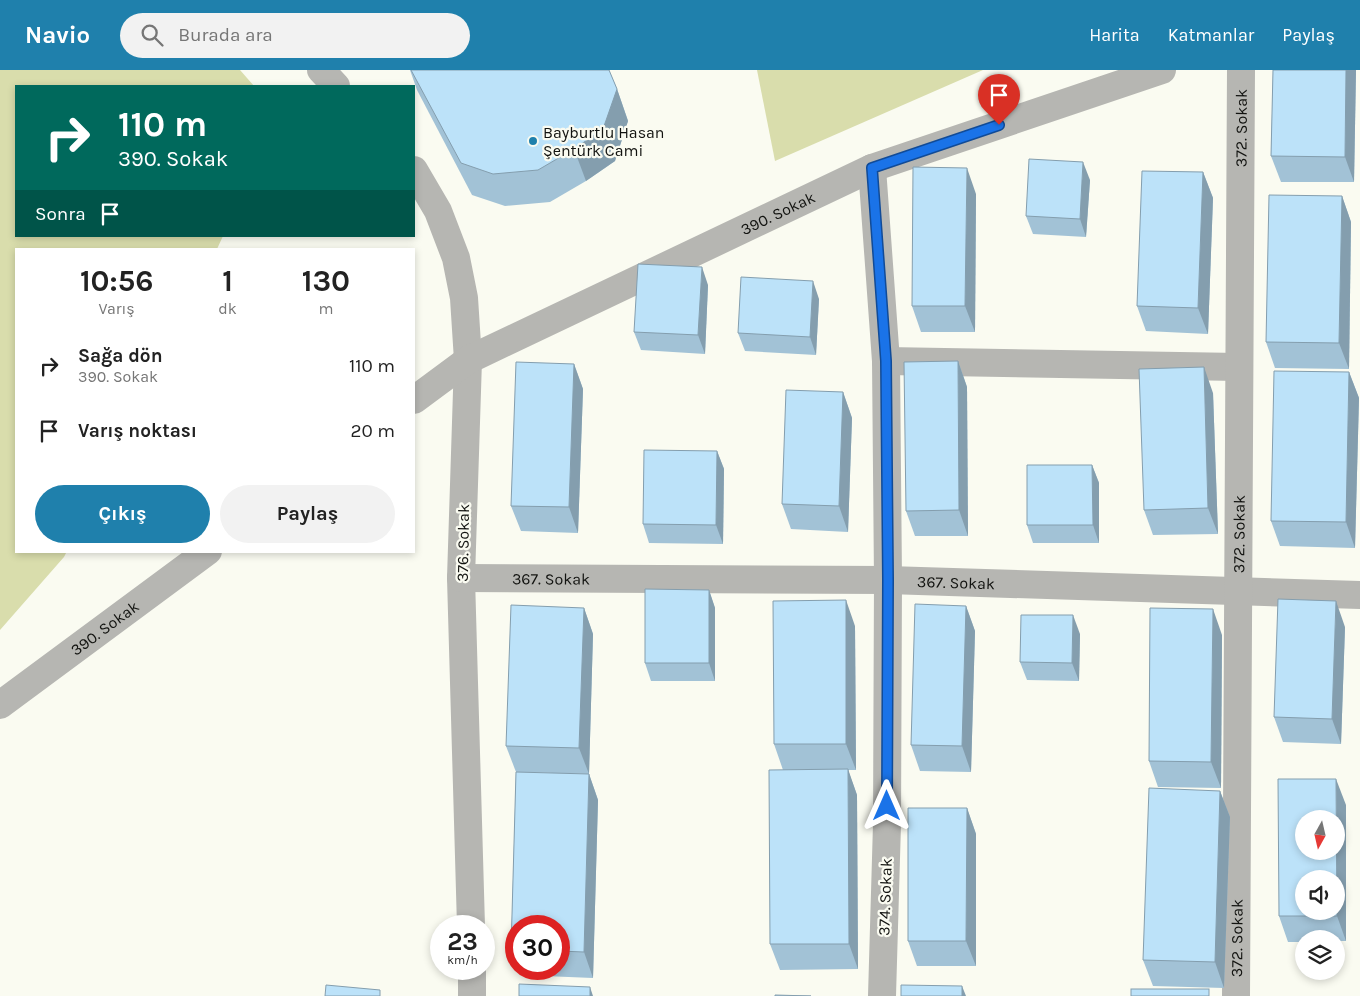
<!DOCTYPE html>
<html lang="tr">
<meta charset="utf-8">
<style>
:root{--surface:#fff;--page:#f2f2f2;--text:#222;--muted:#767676;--accent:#1f80ac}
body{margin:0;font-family:Karla,sans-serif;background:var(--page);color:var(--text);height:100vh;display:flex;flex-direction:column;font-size:19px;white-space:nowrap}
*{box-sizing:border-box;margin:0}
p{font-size:16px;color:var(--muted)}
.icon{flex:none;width:28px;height:28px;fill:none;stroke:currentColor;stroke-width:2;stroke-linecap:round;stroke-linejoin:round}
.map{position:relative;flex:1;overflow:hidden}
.details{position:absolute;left:15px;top:178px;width:400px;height:305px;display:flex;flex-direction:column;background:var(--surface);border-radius:0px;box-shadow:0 2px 8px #0003}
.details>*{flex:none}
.banner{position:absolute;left:15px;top:15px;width:400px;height:152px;border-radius:0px;box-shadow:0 2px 8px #0003;background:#00695c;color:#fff;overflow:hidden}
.needle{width:32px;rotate:188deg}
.controls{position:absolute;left:1295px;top:740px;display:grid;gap:10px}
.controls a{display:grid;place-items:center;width:50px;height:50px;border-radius:50%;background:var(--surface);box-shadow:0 2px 8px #0003;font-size:25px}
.speed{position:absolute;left:430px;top:845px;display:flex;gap:10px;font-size:25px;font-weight:700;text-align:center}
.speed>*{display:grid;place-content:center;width:65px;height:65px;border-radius:50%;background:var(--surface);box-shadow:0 2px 8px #0003;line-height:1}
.speed small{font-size:12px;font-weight:400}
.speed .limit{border:8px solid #d22;background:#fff;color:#111}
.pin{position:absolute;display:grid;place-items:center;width:42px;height:42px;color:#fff;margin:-51px -21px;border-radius:50% 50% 50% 0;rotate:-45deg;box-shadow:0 0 5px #0007}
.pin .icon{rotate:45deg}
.me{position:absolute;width:55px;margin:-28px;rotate:0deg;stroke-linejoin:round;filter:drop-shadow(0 0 4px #0008)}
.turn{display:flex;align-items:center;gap:18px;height:105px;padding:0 20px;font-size:22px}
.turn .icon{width:65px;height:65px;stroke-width:2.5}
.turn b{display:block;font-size:35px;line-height:42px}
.then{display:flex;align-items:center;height:48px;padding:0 20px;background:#0003;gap:10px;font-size:19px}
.eta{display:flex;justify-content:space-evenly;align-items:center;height:85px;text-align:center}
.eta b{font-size:30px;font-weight:700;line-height:35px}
.primary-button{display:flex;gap:10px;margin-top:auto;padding:10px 20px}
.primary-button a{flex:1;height:58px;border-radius:30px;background:var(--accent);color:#fff;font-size:20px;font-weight:700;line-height:58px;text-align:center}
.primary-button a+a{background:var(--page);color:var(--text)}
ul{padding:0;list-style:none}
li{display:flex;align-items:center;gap:15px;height:65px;padding:0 20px}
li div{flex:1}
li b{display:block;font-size:19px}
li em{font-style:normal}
header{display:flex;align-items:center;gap:30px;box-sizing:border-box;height:70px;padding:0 25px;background:var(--accent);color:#fff}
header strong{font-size:24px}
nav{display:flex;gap:28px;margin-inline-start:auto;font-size:18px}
.search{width:350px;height:45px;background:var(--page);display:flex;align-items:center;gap:12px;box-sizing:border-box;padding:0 18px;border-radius:28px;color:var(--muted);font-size:19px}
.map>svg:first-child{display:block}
</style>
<header>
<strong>Navio</strong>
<div class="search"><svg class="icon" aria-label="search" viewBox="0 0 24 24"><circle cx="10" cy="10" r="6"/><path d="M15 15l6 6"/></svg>Burada ara</div>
<nav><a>Harita</a><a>Katmanlar</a><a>Paylaş</a></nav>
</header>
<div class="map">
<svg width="1360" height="926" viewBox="0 0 1360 926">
<rect width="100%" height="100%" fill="#fafbf1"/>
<g fill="#d9ddac">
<polygon points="0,0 240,0 254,16 16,16 16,166 223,166 217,179 16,179 16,481 67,481 64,487 0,560"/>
<polygon points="757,0 983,0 775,91"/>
</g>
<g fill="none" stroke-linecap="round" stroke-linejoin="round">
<g stroke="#b6b6b2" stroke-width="28">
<polyline points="321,0 336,16"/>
<polyline points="872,98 886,291 888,510 887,754 882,926"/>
<polyline points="414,100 438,141 456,188 464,228 468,290 461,508 471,856"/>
<polyline points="886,291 1239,297"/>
<path id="s1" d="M 414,330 L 468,290 L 872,98 L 1162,0"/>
<path id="s2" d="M 461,508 L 888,510 L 1360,525"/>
<path id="s3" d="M 0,635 L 208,481"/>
<polyline points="472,899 472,926"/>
<path id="s4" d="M 1236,926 L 1241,0"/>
</g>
</g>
<g fill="#a2c2d6">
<polygon points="410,0 609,0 617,19 628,51 615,91 586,111 550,132 505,136 472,125 417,20"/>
<polygon points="1273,0 1356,0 1354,112 1281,112 1271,86"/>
<polygon points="1203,102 1213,128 1208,264 1146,261 1137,236"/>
<polygon points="1090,110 1086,167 1033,164 1026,146"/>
<polygon points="976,124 975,262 921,262 912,236"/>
<polygon points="1342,126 1351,152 1349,299 1275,298 1266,272"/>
<polygon points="708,215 705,284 641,280 634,262"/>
<polygon points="819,229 816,285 745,281 738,263"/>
<polygon points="958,291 967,317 968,466 915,466 906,441"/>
<polygon points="574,294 583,319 578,463 521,461 511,436"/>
<polygon points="1349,302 1359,328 1355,478 1280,476 1271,451"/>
<polygon points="843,322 852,348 848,462 791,459 782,434"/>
<polygon points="1213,323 1218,464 1153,465 1144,440"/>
<polygon points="717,381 724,399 723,474 649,473 643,454"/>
<polygon points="1092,395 1099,413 1099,473 1033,473 1027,455"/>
<polygon points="709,520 715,538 715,611 651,611 645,593"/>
<polygon points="966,536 975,561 971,702 920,701 911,675"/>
<polygon points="584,538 593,564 589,704 516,702 506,676"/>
<polygon points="855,556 856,700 848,700 857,725 858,899 780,900 770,874 783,700 774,674"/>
<polygon points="1345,557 1341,674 1283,672 1274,647"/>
<polygon points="1080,564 1079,611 1027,610 1020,592"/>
<polygon points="1222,565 1221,718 1158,717 1149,691"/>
<polygon points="516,702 589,704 598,730 593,908 520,905 518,899 559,899 559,856 516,856 516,895 511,880"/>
<polygon points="1220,721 1230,747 1224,918 1153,916 1143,890"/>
<polygon points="1346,735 1346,871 1336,871 1336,869 1304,869 1304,872 1288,872 1279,846"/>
<polygon points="967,738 976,764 976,896 917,896 908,871"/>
</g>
<g fill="#849eae">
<polygon points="1346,0 1356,0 1354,112 1345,87"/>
<polygon points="617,19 628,51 615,91 586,111 574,79"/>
<polygon points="1083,92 1090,110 1086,167 1080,149"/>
<polygon points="967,98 976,124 975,262 965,236"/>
<polygon points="1203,102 1213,128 1208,264 1198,238"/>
<polygon points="1342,126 1351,152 1349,299 1339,273"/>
<polygon points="702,197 708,215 705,284 698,265"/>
<polygon points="813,211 819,229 816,285 810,267"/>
<polygon points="958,291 967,317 968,466 959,440"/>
<polygon points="574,294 583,319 578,463 569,437"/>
<polygon points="1204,297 1213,323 1218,464 1208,438"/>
<polygon points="1349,302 1359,328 1355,478 1346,452"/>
<polygon points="843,322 852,348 848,462 839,436"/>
<polygon points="717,381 724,399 723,474 716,455"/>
<polygon points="1092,395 1099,413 1099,473 1093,455"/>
<polygon points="709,520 715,538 715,611 709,593"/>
<polygon points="846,530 855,556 856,700 846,674"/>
<polygon points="1336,531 1345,557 1341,674 1332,649"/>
<polygon points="966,536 975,561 971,702 962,676"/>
<polygon points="584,538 593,564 589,704 579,678"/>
<polygon points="1213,539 1222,565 1221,718 1211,692"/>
<polygon points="1073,545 1080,564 1079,611 1072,593"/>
<polygon points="848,699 857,725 858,899 849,874"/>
<polygon points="589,704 598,730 593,908 584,882"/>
<polygon points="1336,709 1346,735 1346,871 1337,846"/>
<polygon points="1220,721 1230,747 1224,918 1215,892"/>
<polygon points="967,738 976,764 976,896 966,871"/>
<polygon points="962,916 966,926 962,926"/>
<polygon points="590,917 593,926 590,926"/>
</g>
<g fill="#bce2f9" stroke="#849eae" fill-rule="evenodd">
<polygon points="411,0 609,0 617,19 603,59 574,79 538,100 493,104 461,93"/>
<polygon points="1273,0 1346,0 1345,87 1271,86"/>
<polygon points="1029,89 1083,92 1080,149 1026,146"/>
<polygon points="913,97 967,98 965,236 912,236"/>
<polygon points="1142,101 1203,102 1198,238 1137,236"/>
<polygon points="1269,125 1342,126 1339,273 1266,272"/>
<polygon points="638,194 702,197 698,265 634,262"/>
<polygon points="741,207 813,211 810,267 738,263"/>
<polygon points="958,291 959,440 906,441 904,292"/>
<polygon points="516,292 574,294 569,437 511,436"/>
<polygon points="1204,297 1208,438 1144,440 1139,299"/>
<polygon points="1274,301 1349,302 1346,452 1271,451"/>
<polygon points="786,320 843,322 839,436 782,434"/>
<polygon points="644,380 717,381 716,455 643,454"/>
<polygon points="1027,395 1092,395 1093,455 1027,455"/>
<polygon points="645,519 709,520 709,593 645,593"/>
<polygon points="1278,529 1336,531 1332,649 1274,647"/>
<polygon points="846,530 846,674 774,674 773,531"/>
<polygon points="915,534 966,536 962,676 911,675"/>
<polygon points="511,535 584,538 579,678 506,676"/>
<polygon points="1150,538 1213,539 1211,692 1149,691"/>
<polygon points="1021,545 1073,545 1072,593 1020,592"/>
<polygon points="848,699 849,874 770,874 769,700"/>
<polygon points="516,702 589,704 584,882 559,881 559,856 516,856 516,880 511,880"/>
<path d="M 1278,709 L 1336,709 L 1337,846 L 1279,846 ZM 1304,749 L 1336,749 L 1336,781 L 1304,781 ZM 1304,809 L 1336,809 L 1336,841 L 1304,841 Z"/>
<polygon points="1149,718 1220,721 1215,892 1143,890"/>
<polygon points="908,738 967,738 966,871 908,871"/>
<polygon points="519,914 590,917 590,926 519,926"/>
<polygon points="326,915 380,920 380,926 325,926"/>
<polygon points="901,915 962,916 962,926 901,926"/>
<rect x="1131" y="919" width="78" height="7"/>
<polygon points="775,925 811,926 775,926"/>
</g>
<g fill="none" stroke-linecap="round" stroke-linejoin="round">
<defs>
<polyline id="route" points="887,736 888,510 886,291 872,98 999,55"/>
</defs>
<use href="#route" stroke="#114b97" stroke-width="12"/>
<use href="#route" stroke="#1a73e8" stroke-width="9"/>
</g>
<circle fill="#1f80ac" stroke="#fafbf1" stroke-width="2" cx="533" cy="71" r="5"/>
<g text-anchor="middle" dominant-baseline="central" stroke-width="4.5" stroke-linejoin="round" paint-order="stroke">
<g font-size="16" fill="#121310" stroke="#fafbf1">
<text stroke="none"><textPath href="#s4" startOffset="868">372. Sokak</textPath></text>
<text stroke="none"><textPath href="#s1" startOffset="410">390. Sokak</textPath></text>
<text stroke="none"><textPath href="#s4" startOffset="462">372. Sokak</textPath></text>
<text transform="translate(463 473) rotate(-89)">376. Sokak</text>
<text stroke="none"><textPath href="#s2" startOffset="90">367. Sokak</textPath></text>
<text stroke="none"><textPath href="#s2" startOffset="495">367. Sokak</textPath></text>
<text stroke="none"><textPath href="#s3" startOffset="130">390. Sokak</textPath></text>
<text transform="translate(885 827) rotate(-88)">374. Sokak</text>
<text stroke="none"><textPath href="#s4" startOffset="58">372. Sokak</textPath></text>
</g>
<g font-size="16" fill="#121310" stroke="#fafbf1" text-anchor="start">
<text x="543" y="62">Bayburtlu Hasan<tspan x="543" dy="18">Şentürk Cami</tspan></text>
</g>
</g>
</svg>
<div class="controls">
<a><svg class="needle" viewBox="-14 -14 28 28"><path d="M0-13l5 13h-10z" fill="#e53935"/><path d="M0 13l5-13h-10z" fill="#767676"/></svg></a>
<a><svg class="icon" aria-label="sound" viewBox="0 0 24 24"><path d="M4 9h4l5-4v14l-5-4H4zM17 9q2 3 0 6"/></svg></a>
<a><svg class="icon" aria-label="layers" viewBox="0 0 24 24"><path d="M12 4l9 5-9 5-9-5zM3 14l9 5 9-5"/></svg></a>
</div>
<div class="speed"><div>23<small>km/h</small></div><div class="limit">30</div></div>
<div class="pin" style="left:999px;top:55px;background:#d93025"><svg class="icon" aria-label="arrive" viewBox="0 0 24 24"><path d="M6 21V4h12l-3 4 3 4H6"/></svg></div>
<svg class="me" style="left:887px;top:736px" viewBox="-20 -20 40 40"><path d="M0-17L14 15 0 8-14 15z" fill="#1a73e8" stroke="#fff" stroke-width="4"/></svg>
<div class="banner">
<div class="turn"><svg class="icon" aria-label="right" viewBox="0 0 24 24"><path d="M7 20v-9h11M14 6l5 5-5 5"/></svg><div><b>110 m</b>390. Sokak</div></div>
<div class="then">Sonra<svg class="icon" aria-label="arrive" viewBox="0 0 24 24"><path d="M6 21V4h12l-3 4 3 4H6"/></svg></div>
</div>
<section class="details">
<div class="eta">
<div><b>10:56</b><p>Varış</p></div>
<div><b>1</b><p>dk</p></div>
<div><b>130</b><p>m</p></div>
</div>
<ul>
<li><svg class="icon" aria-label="right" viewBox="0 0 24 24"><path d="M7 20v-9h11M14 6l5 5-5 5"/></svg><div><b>Sağa dön</b><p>390. Sokak</p></div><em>110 m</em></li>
<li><svg class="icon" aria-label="arrive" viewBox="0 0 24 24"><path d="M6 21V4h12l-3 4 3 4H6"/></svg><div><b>Varış noktası</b></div><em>20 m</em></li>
</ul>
<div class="primary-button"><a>Çıkış</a><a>Paylaş</a></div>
</section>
</div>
